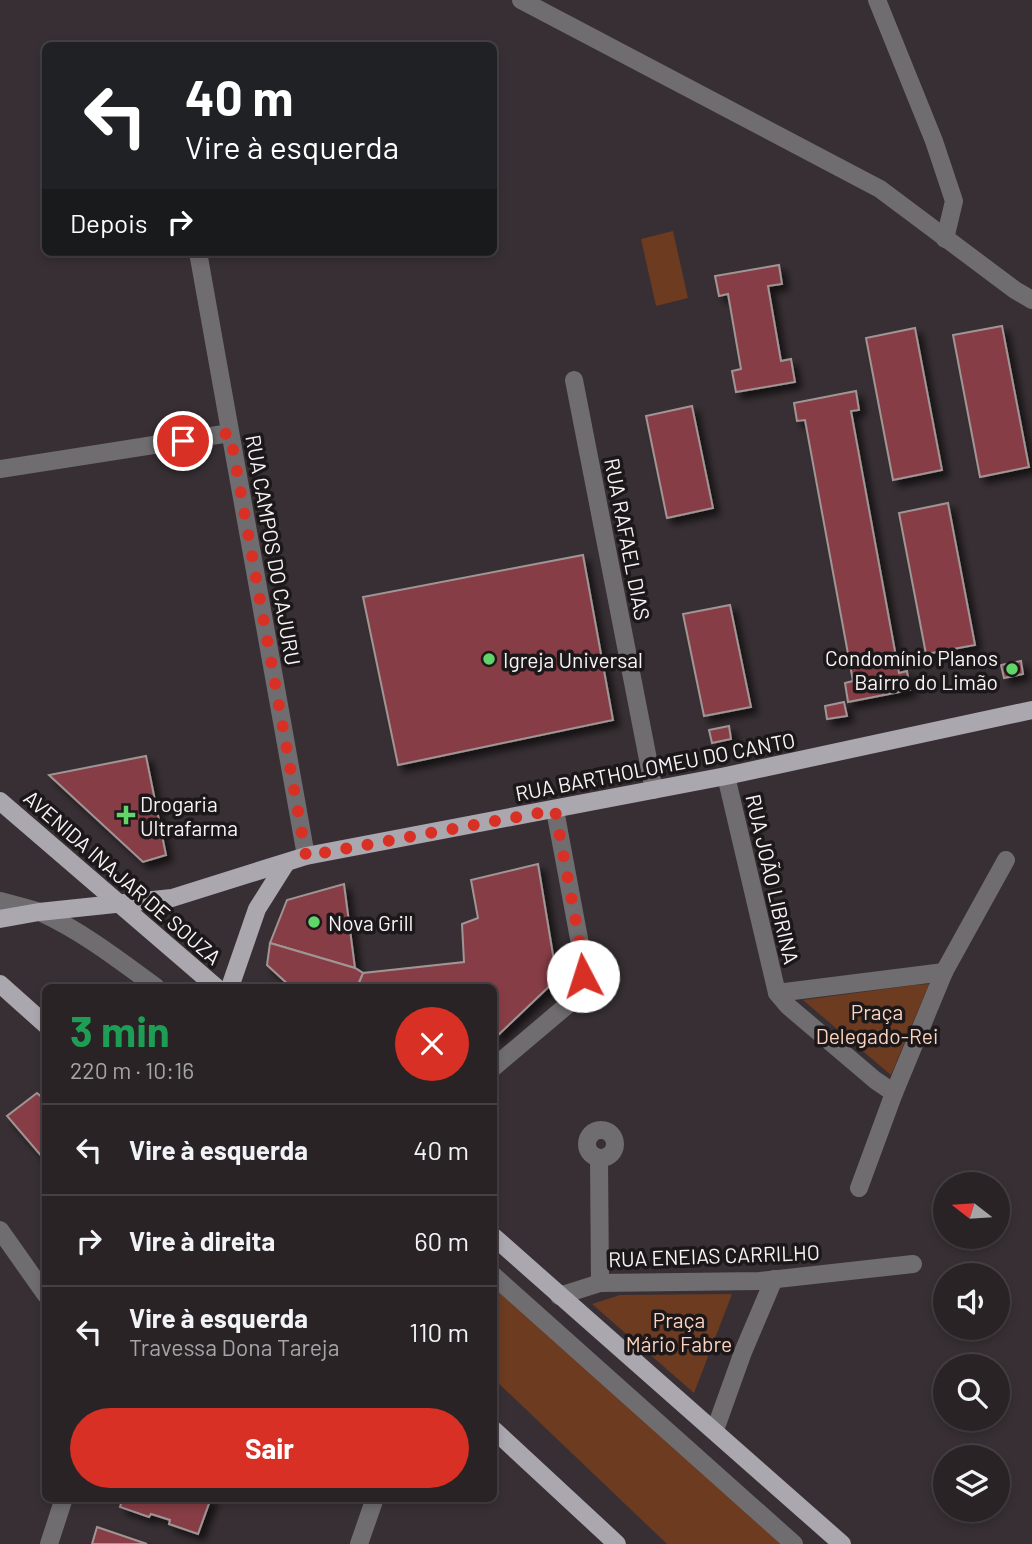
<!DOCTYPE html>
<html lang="pt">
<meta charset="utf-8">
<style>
:root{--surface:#292326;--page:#312b2e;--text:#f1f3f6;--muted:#a5a4a7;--line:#454043;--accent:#d93025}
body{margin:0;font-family:Barlow,sans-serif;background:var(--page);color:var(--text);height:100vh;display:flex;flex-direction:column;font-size:26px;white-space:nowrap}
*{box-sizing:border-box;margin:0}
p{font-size:23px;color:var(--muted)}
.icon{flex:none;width:38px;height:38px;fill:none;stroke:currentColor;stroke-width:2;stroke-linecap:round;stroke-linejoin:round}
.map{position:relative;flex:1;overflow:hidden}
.panel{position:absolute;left:42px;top:984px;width:455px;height:518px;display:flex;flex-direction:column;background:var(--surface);border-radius:10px;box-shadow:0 4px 10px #0003,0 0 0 2px var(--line)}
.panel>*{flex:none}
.hud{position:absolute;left:42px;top:42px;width:455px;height:214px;border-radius:10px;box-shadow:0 4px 10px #0003,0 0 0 2px var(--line);background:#202124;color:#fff;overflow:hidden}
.needle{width:46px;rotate:287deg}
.buttons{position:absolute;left:933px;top:1172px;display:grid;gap:14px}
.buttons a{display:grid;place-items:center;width:77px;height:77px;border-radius:50%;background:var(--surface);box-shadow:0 4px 10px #0003,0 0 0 2px var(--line);font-size:35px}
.pin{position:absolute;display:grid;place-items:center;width:60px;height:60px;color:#fff;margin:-30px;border:4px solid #fff;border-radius:50%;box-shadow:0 2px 7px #0007}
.me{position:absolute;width:77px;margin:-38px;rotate:355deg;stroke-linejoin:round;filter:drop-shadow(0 0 5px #0008)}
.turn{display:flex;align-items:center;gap:24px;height:147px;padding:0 28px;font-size:32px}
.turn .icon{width:91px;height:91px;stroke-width:2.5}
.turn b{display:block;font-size:49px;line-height:60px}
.then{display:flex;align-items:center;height:66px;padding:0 28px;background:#0003;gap:14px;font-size:26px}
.round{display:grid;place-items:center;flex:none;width:74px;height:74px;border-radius:37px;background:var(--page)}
.overview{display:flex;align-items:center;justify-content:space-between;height:119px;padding:0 28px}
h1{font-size:42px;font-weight:700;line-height:52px;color:#1e9e55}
.cta{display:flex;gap:14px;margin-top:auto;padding:14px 28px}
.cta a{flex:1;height:80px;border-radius:42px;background:var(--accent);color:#fff;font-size:28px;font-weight:700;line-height:80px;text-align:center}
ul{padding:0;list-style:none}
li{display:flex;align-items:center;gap:21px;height:91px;padding:0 28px;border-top:2px solid var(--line)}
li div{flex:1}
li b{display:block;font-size:26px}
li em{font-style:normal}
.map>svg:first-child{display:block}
</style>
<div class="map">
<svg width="1032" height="1544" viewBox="0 0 1032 1544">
<defs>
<filter id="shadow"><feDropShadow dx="6" dy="6" stdDeviation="3.5" flood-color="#0009"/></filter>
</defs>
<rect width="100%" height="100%" fill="#372f33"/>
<g fill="#6c3b20">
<polygon points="673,231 688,298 656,306 641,239"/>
<polygon points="929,984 891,1075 803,1000 915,985"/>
<polygon points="494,1286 783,1544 667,1544 494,1379"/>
<polygon points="732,1294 694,1393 592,1304 620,1295"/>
</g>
<g fill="#873e45" stroke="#a09595" stroke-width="2" filter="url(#shadow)">
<polygon points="779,265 782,284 768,286 781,361 791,359 795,382 736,392 732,371 741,369 728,294 719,296 715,276"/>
<polygon points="1002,326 1029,467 980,477 953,335"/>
<polygon points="915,328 942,470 893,480 866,338"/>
<polygon points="856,391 859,410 851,411 899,673 907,671 910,690 848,702 845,683 853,681 805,420 797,421 794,403"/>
<polygon points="692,406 713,508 667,518 646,416"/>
<polygon points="948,503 975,645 926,654 899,513"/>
<polygon points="583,555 613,720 398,765 363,597"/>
<polygon points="730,605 751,707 704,716 683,614"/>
<polygon points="1021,661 1023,674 1004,678 1001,665"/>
<polygon points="844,702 847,716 827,719 825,706"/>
<polygon points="729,726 731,739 712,743 709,730"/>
<polygon points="146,756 166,855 143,862 49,775"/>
<polygon points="538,864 557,979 494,1039 494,987 357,987 363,973 464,962 462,924 478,918 471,880"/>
<polygon points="344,884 355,968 270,943 287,900"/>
<polygon points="270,943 355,968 363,973 357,987 291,987 267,965"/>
<polygon points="37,1093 46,1101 46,1156 43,1158 7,1116"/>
<polygon points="123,1498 211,1498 198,1534 169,1524 170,1520 151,1514 149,1517 120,1507"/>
<polygon points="97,1527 147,1544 92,1544"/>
</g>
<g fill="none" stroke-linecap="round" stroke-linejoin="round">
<g stroke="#6f6d70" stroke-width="18">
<polyline points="521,0 880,189 1015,290 1032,300"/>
<polyline points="877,0 934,141 954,201 945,239"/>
<polyline points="198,252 306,856"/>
<polyline points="574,380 654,790"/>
<polyline points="0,469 230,433"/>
<polyline points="726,776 777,993 788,1006 875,1080 894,1093"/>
<path d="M 0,901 C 14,905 29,908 42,913 C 83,932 119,960 156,987"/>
<polyline points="777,993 944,972"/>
<polyline points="494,1067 571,1002 583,977 583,960 555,810"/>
<circle cx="601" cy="1144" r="14"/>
<polyline points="599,1158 600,1283"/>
<polyline points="859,1188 894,1093 944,972 1006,860"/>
<polyline points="0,1230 46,1295"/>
<polyline points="494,1276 794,1544"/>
<polyline points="559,1296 600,1283 760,1281 913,1264"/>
<polyline points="715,1430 743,1352 774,1279"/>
<polyline points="49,1544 64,1498"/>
<polyline points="359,1544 375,1498"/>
</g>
<g stroke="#aba7ae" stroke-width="18">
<polyline points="0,801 216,987"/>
<polyline points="0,919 39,912 172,898 306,856 726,776 1032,710"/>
<polyline points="0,984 46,1025"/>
<polyline points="230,987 257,909 286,863"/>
<polyline points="494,1237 842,1544"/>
<polyline points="494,1430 617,1544"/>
</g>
</g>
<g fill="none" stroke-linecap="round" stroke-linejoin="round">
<polyline stroke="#d93025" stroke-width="12" stroke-dasharray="0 21.6" points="183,441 230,433 306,856 555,810 583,960 583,976"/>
</g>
<g fill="#61d46a" stroke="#1c181a" stroke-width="2.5">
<circle cx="489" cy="659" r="7"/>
<circle cx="1012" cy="669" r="7"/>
<path d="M122.5 804.5h7v7h7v7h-7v7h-7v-7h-7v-7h7z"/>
<circle cx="314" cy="922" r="7"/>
</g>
<g text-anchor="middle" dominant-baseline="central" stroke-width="7" stroke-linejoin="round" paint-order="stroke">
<g font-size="21" fill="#f8f3f6" stroke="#1c181a">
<text transform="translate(628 539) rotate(79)">RUA RAFAEL DIAS</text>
<text transform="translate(274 550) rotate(80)">RUA CAMPOS DO CAJURU</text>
<text transform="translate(655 766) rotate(-11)">RUA BARTHOLOMEU DO CANTO</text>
<text transform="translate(123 877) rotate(41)">AVENIDA INAJAR DE SOUZA</text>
<text transform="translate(773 879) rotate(77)">RUA JOÃO LIBRINA</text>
<text transform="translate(714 1255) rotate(-2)">RUA ENEIAS CARRILHO</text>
</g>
<g font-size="21" fill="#f8f3f6" stroke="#1c181a" text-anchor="start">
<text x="998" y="657" text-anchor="end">Condomínio Planos<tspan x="998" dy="24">Bairro do Limão</tspan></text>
<text x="503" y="659">Igreja Universal</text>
<text x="140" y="803">Drogaria<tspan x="140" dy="24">Ultrafarma</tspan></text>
<text x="328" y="922">Nova Grill</text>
</g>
<g font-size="21" fill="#fbd3bf" stroke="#1c181a">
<text x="877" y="1011">Praça<tspan x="877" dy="24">Delegado-Rei</tspan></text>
<text x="679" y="1319">Praça<tspan x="679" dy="24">Mário Fabre</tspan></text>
</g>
</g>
</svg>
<div class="buttons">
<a><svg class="needle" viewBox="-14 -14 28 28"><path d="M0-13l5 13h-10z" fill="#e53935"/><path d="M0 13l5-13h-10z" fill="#a5a4a7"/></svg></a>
<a><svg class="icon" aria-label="sound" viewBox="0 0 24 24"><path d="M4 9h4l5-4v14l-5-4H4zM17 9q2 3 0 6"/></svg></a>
<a><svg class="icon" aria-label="search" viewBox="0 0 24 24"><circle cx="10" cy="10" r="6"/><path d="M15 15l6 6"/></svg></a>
<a><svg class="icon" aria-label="layers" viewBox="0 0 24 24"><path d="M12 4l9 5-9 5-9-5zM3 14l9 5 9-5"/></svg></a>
</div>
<div class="pin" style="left:183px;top:441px;background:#d93025"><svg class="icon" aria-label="arrive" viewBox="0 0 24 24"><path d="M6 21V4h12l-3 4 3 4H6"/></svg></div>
<svg class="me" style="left:583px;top:976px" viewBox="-20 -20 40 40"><circle r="19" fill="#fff"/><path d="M0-13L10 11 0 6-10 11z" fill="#d93025"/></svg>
<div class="hud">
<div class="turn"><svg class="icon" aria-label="left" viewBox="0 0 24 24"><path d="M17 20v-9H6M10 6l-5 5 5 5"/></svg><div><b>40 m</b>Vire à esquerda</div></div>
<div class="then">Depois<svg class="icon" aria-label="right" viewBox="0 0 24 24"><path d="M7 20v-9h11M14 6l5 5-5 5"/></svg></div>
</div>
<section class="panel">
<div class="overview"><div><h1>3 min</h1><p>220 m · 10:16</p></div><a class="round" style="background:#d93025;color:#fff"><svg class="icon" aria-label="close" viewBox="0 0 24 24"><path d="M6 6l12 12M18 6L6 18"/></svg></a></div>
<ul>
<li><svg class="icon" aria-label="left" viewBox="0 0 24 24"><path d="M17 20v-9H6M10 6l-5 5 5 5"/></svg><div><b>Vire à esquerda</b></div><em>40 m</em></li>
<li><svg class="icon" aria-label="right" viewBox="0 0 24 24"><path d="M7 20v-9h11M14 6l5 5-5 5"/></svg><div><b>Vire à direita</b></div><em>60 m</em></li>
<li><svg class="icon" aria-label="left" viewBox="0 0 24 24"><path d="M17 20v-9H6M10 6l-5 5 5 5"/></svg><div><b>Vire à esquerda</b><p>Travessa Dona Tareja</p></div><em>110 m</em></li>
</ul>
<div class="cta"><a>Sair</a></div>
</section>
</div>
